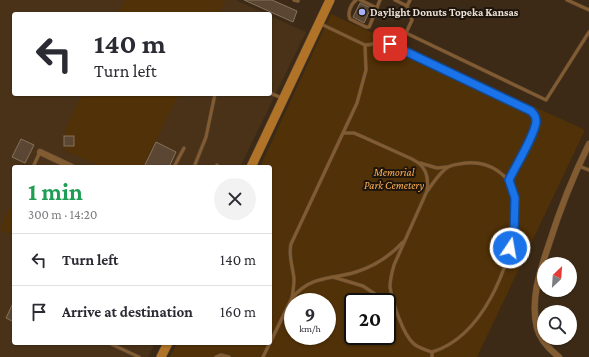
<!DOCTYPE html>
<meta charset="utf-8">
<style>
:root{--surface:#fff;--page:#f2f2f3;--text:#2b2b33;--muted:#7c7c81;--line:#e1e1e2}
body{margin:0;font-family:"Crimson Pro",serif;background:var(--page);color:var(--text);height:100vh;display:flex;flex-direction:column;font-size:15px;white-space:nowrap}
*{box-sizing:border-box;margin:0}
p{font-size:13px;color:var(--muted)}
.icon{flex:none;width:22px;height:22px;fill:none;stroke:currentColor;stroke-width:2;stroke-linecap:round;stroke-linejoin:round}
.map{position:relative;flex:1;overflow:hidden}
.sheet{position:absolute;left:12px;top:165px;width:260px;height:180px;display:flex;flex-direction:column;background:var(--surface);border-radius:4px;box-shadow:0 1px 3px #0004}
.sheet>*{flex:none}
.top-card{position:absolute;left:12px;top:12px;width:260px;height:84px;border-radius:4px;box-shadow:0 1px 3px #0004;background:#fff;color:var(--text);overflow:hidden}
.needle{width:26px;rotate:25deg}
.tools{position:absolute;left:537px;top:257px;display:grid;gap:8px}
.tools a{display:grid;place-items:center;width:40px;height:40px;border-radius:50%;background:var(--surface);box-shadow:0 1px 3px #0004;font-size:20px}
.speed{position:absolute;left:284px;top:293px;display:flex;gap:8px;font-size:20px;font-weight:700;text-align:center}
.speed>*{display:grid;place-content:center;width:52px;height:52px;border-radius:50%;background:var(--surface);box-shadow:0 1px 3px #0004;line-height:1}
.speed small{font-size:10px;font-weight:400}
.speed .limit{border:2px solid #111;border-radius:6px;background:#fff;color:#111}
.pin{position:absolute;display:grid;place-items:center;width:34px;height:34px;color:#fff;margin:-17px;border-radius:8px;box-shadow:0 2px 6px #0006}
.me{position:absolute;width:44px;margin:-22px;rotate:12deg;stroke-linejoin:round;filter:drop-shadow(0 0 3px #0008)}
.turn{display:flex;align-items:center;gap:14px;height:84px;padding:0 16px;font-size:18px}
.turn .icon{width:52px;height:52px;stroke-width:2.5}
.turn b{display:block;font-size:28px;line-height:34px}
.round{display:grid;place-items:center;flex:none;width:42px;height:42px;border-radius:21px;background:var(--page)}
.overview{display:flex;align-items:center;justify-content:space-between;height:68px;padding:0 16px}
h1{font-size:24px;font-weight:700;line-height:30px;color:#1e9e55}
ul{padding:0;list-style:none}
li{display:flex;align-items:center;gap:12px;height:52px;padding:0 16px;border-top:1px solid var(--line)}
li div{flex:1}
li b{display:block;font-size:15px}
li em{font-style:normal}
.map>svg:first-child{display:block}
</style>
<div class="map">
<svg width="589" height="357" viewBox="0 0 589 357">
<rect width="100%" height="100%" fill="#3c2a16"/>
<polygon fill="#493218" points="0,0 236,0 267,14 14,14 14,94 270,94 270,16 306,32 240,167 14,167 14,343 155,343 148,357 0,357"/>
<g fill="#513107" fill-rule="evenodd">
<polygon points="125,0 226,0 219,14 118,14"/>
<path d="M 331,14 L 585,130 L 477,357 L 170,357 L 177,343 L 270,343 L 270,167 L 260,167 ZM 293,302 L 327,302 L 327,336 L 293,336 ZM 353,302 L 387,302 L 387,336 L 353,336 Z"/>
<polygon points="82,94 179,94 143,167 104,167 65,151 65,130"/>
<polygon points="9,208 14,210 14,224 9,234 0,230"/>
</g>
<g fill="#5a4632" stroke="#86715b">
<polygon points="244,0 272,0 297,11 293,22"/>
<polygon points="360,3 371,8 364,23 353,17"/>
<rect x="64" y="136" width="10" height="10"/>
<polygon points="21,139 34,145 25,163 12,157"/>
<polygon points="156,142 176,152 169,167 144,167"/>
<polygon points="14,301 14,322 6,318"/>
</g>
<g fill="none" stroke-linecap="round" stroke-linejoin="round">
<defs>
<g id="lane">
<polyline points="294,0 298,1 298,0"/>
<path d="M 356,0 C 351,4 347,13 350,19 L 366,27 L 369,27 L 370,25 L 380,0"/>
<polyline points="360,0 377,8"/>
<polyline points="395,0 407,6"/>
<polyline points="410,0 407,6 412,20 406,33 546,100 589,32"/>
<polyline points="567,0 589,10"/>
<path d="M 365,45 C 377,45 376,40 390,44 L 531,111 C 536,116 536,120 535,127 L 509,180"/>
<polyline points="270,93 282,98"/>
<path d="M 344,133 L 354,133 L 361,136 L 412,159 C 426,166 429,176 427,191 L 394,265 C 392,272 390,279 390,287 C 392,301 403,335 414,344 C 419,348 426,350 432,352 L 432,357"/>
<polyline points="420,163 437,168 447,167"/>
<polyline points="579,166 589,170"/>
<polyline points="33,167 40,152"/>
<polyline points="174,167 184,148"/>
<polyline points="194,167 206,137 215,94"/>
<polyline points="216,167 217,165"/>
<path d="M 428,190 C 434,182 440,172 448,167 C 453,164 460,164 466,163 C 489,161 511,174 515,198 C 517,204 515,213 515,219 C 511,267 482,337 432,352"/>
<polyline points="333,277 363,286 387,302"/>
<path d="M 292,298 C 293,292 294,285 294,279 C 293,267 288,256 291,244 L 357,103 L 366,70 L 365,45 L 321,24"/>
<polyline points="387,302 396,311"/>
<polyline points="109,343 139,357"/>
<polyline points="216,357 221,355 229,357"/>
<path d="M 263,357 L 292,298 C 311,275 330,280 356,272 C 375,266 390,256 403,242"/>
</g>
<g id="street">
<polyline points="40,152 72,167"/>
<path d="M 559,357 C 550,350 540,339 537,328 C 530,299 540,271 549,244 C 560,209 573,176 589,144"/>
</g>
<g id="secondary">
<polyline points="251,167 330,0"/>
<polyline points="161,357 168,343"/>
</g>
</defs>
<use href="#lane" stroke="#584735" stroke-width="4"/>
<use href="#street" stroke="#584735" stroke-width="7"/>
<use href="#secondary" stroke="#584735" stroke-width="10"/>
<use href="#lane" stroke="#825b31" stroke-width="3"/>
<use href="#street" stroke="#825b31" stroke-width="6"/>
<use href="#secondary" stroke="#b07328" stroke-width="9"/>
</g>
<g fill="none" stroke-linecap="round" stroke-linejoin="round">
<defs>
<path id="route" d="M 390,44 L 531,111 C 535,115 536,117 536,122 C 535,135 515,167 509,180 L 515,198 L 514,233 L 510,248"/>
</defs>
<use href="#route" stroke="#114b97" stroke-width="10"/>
<use href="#route" stroke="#1a73e8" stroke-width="7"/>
</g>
<circle fill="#a6b1fc" stroke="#1d150c" stroke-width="1.5" cx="362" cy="12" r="4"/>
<g text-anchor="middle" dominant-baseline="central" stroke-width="4" stroke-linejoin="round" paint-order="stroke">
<g font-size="11" font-weight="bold" fill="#ede1d5" stroke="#1d150c" text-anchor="start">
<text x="370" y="12">Daylight Donuts Topeka Kansas</text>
</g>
<g font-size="11" font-style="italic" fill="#feaf53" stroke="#1d150c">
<text x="394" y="172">Memorial<tspan x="394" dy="13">Park Cemetery</tspan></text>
</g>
</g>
</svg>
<div class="tools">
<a><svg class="needle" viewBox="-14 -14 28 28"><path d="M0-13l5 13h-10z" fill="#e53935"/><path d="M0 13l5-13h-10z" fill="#7c7c81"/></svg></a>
<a><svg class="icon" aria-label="search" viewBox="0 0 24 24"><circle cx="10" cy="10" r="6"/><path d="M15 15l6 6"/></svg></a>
</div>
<div class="speed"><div>9<small>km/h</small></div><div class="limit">20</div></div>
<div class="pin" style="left:390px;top:44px;background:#d93025"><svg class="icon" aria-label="arrive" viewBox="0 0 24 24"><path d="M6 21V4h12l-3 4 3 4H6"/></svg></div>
<svg class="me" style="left:510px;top:248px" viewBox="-20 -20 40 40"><circle r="17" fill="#1a73e8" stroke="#fff" stroke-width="3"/><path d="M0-11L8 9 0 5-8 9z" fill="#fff"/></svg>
<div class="top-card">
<div class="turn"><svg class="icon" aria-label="left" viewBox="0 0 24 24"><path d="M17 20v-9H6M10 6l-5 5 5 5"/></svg><div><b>140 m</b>Turn left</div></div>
</div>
<section class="sheet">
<div class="overview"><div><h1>1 min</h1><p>300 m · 14:20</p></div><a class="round"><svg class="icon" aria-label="close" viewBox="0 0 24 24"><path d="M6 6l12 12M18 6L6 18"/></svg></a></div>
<ul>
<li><svg class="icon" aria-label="left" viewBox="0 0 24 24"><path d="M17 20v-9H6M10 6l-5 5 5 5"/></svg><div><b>Turn left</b></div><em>140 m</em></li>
<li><svg class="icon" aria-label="arrive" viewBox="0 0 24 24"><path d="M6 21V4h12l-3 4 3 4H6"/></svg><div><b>Arrive at destination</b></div><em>160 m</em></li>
</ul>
</section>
</div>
